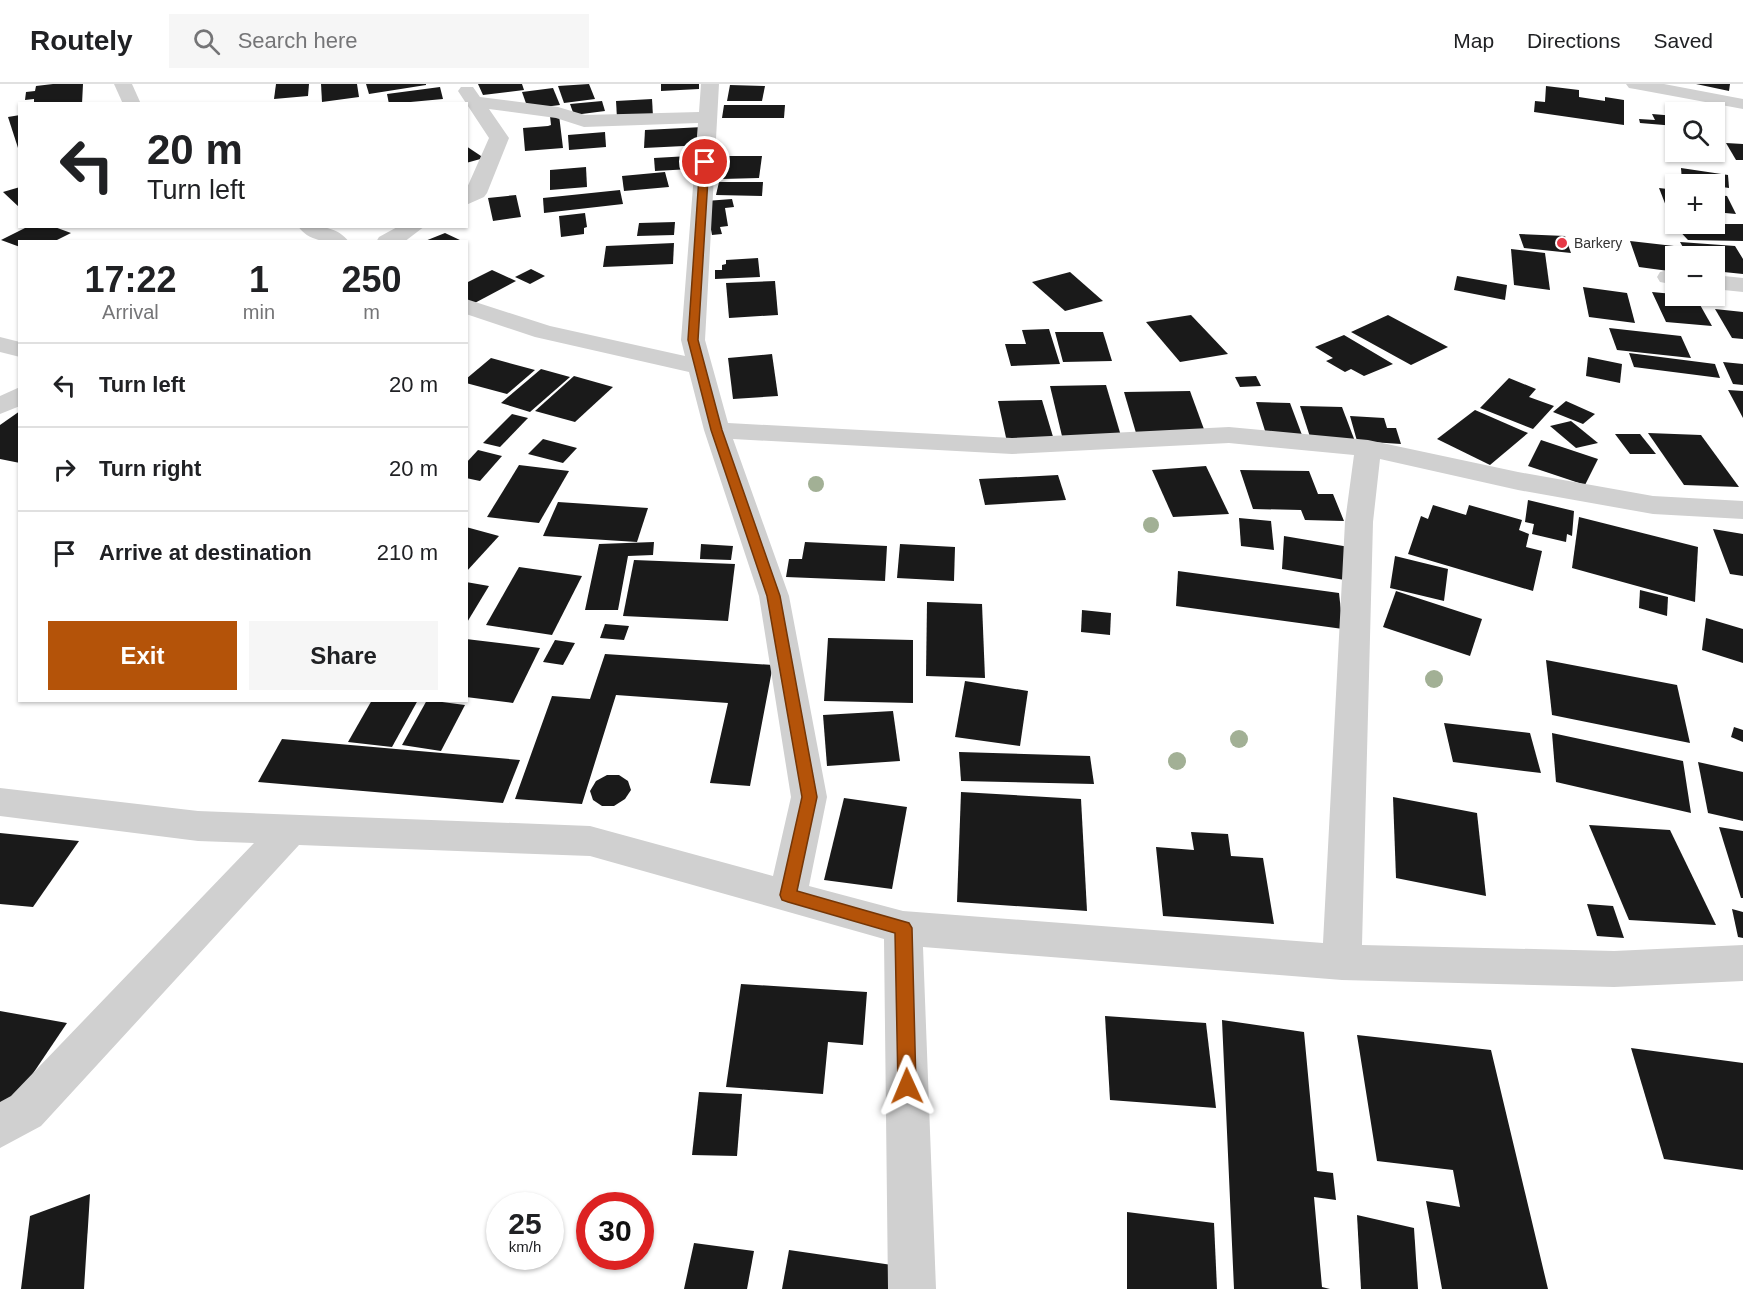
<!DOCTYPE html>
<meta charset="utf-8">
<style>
:root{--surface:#fff;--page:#f6f6f6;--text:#202124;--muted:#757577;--line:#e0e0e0;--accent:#b45309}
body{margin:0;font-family:Arial,sans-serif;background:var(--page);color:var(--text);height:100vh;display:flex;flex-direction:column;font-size:22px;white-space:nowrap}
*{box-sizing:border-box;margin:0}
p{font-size:20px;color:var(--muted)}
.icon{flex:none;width:33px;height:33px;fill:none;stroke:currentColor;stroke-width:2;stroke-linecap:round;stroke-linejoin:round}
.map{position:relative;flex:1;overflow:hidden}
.side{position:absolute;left:18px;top:156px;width:450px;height:462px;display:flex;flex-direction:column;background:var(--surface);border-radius:0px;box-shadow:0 2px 4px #0004}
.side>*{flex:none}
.guide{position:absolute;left:18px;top:18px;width:450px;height:126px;border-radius:0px;box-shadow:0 2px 4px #0004;background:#fff;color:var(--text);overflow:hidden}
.fabs{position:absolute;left:1665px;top:18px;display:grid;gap:12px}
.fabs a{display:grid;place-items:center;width:60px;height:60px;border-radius:0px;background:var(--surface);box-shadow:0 2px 4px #0004;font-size:30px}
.speed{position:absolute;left:486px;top:1108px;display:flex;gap:12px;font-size:30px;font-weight:700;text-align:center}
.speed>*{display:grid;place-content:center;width:78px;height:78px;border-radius:50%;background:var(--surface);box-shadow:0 2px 4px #0004;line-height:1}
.speed small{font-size:15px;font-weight:400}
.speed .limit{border:9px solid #d22;background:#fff;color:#111}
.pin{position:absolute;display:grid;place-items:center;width:51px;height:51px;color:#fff;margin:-26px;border:3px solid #fff;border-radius:50%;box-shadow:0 2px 6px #0007}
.me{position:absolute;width:66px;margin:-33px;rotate:359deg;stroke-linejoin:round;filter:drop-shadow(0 0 4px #0008)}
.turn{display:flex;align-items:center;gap:21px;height:126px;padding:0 30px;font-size:27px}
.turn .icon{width:78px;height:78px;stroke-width:2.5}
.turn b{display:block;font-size:42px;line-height:51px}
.eta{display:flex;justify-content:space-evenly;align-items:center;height:102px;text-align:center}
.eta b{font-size:36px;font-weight:700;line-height:42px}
.button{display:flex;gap:12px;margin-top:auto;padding:12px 30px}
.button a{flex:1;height:69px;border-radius:0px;background:var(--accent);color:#fff;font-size:24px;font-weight:700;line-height:69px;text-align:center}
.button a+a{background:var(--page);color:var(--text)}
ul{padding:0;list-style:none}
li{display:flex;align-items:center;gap:18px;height:84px;padding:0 30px;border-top:2px solid var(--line)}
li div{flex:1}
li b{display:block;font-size:22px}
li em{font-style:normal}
header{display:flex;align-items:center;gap:36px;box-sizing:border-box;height:84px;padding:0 30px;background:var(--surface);border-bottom:2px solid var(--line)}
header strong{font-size:28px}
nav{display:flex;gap:33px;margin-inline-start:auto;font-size:21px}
.search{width:420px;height:54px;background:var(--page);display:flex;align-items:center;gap:15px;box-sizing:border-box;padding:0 21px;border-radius:0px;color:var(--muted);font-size:22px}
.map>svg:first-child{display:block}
</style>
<header>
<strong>Routely</strong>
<div class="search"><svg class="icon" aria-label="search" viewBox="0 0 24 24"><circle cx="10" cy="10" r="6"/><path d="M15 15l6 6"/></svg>Search here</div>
<nav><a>Map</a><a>Directions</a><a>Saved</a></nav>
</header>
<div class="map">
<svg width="1743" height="1205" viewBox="0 0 1743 1205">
<rect width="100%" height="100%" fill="#fff"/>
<g fill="#1a1a1a">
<polygon points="53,0 83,0 82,20 34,20 34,15 25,16 26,8 35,7 36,2"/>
<polygon points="276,0 309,0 308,12 274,15"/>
<polygon points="321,0 357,0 359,13 322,18"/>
<polygon points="366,0 426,0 426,1 369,10"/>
<polygon points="478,0 522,0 524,6 483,11"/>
<polygon points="589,0 595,15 564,19 558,2"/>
<polygon points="661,0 699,0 699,5 661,7"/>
<polygon points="1696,0 1730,0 1729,7"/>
<polygon points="730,1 765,2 762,17 727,17"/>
<polygon points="1546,2 1579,6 1579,13 1605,17 1605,13 1624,16 1624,41 1534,28 1535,17 1545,18"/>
<polygon points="440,3 443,15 389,20 387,10"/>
<polygon points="553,4 560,21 528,25 522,8"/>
<polygon points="652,15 653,32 617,34 616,17"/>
<polygon points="602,17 605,27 574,31 570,20"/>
<polygon points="724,21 785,21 784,34 722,34"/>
<polygon points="1652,30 1676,32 1676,42 1640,39 1639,35 1655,36"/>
<polygon points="20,31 20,67 19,67 8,33"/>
<polygon points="559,31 563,64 525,67 523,44 548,42 551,41 550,32"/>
<polygon points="703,43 704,61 644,64 645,46"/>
<polygon points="605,48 606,63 569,66 568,51"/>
<polygon points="1726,59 1743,60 1743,76 1736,76"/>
<polygon points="466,62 484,74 466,79"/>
<polygon points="689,72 691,85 655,87 654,74"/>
<polygon points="725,72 762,72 759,94 722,95"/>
<polygon points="586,83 587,103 550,106 550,86"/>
<polygon points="1681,84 1728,91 1729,104 1682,97"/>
<polygon points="665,88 669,103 624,107 622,92"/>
<polygon points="719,98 763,98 762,112 716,111"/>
<polygon points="20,103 20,124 3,108"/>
<polygon points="1659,104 1676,106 1676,124 1666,122"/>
<polygon points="620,106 623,120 544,129 543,114"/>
<polygon points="516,111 521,133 493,137 488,114"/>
<polygon points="1714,111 1727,112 1736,130 1714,128"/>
<polygon points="732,115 734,123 725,124 728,142 720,143 722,150 712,151 706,117"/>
<polygon points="585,129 587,143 584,144 584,150 561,153 559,132"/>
<polygon points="675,138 674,151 637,152 639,139"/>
<polygon points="1673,140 1743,140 1743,157 1688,156"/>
<polygon points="29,142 52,142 71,149 53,158 20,158 20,163 1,156"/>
<polygon points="445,149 462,157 425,157"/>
<polygon points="1519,150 1565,152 1571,169 1524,164"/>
<polygon points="1630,157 1674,162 1678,172 1676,172 1676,188 1639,183"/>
<polygon points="1680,158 1735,162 1743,175 1743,190 1714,187 1714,172 1688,172"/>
<polygon points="674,159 673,180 603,183 606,162"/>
<polygon points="1511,165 1545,169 1550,206 1514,201"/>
<polygon points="758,174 760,193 715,195 715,186 722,186 722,181 726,180 726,176"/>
<polygon points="531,185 545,192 530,200 515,193"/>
<polygon points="492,186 516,197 471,221 466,219 466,199"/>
<polygon points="1070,188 1103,217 1065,227 1032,198"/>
<polygon points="1457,192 1507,201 1505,216 1454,206"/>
<polygon points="775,197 778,231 729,234 726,199"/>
<polygon points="1583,203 1627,209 1635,239 1589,233"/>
<polygon points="1652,208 1695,212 1712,242 1666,238"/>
<polygon points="1715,225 1743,228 1743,255 1732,254"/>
<polygon points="1191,231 1228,270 1180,278 1146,238"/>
<polygon points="1388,231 1448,263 1411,281 1351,248"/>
<polygon points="1609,244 1681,252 1691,274 1617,266"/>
<polygon points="1049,245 1060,280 1011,282 1005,260 1026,260 1022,246"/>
<polygon points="1055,248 1103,248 1112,277 1063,278"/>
<polygon points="1344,251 1393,280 1364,292 1351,285 1345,288 1326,277 1333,274 1315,263"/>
<polygon points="1629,269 1715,280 1720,294 1634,283"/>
<polygon points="772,270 778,312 733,315 728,274"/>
<polygon points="1588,273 1622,280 1620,299 1586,292"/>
<polygon points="491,274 535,286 507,310 466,299 466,295"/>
<polygon points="1723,278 1743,280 1743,301 1733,300"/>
<polygon points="541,285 570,293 530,328 501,319"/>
<polygon points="574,292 613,303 575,338 535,327"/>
<polygon points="1256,292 1261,302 1240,303 1235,293"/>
<polygon points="1509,294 1536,305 1529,313 1554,322 1533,345 1480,324"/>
<polygon points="1106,301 1121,352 1062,352 1050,302"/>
<polygon points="1728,306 1743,307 1743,334"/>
<polygon points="1190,307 1205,348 1136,349 1124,308"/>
<polygon points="1042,316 1054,356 1007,358 998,317"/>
<polygon points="1566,317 1595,330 1583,340 1553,328"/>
<polygon points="1256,318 1290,319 1302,351 1266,350"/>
<polygon points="1300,322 1342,323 1356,360 1312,359"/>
<polygon points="1475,326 1528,349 1490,381 1437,355"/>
<polygon points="20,327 20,379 0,375 0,341"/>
<polygon points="512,330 528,334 500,363 483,359"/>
<polygon points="1350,332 1384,334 1387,344 1396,344 1401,360 1357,357"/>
<polygon points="1571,337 1598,359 1576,364 1550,342"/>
<polygon points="1648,349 1701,351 1739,403 1684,401"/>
<polygon points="1615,350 1640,350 1656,370 1630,370"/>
<polygon points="543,355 577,364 563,379 528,370"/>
<polygon points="1541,356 1598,375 1585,401 1528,382"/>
<polygon points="478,366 502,372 480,397 466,394 466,379"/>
<polygon points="519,381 569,387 539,439 487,433"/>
<polygon points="1206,382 1229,430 1173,433 1152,386"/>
<polygon points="1240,386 1309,387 1318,410 1333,410 1344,437 1305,436 1301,426 1253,425"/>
<polygon points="1058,391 1066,416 985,421 979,395"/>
<polygon points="1528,416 1574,427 1572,452 1567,450 1566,458 1532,450 1534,440 1525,438"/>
<polygon points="558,418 648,424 637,458 543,452"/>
<polygon points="1433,421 1466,431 1469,421 1522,436 1519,446 1529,450 1526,463 1542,467 1533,507 1408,470 1421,432 1428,435"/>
<polygon points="1579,433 1698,463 1695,518 1572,484"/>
<polygon points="1239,434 1271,437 1274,466 1241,462"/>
<polygon points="466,443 499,452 466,488"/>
<polygon points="1713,445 1743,450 1743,492 1730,490"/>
<polygon points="1284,452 1355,464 1356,498 1282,485"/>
<polygon points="654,458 653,471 628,472 618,526 585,526 599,460"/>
<polygon points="805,458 887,462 885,497 786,493 789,475 802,475"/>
<polygon points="701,460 733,462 731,476 700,475"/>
<polygon points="900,460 955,463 954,497 897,494"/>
<polygon points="1395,472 1448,485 1444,517 1390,504"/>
<polygon points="634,476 735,480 728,537 623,532"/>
<polygon points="519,483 582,492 552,551 486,541"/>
<polygon points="1178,487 1339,509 1343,545 1176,522"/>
<polygon points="466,498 489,502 466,540"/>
<polygon points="1640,506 1668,513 1667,532 1639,524"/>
<polygon points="1396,507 1482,535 1470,572 1383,543"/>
<polygon points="927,518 982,520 985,594 926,592"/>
<polygon points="1082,526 1111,529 1110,551 1081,548"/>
<polygon points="1706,534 1743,545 1743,579 1702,566"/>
<polygon points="605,540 629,542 624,556 600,554"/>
<polygon points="828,554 913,556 913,619 824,617"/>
<polygon points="466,555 540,564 513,619 466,613"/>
<polygon points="555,556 575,559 563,581 543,578"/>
<polygon points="605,570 773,581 750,702 710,699 728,619 616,611 582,720 515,715 552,612 590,615"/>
<polygon points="1546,576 1677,601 1690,659 1552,631"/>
<polygon points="965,597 1028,607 1020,662 955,653"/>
<polygon points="372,616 418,616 392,663 348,658"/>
<polygon points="427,616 465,621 441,667 402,661"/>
<polygon points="893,627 900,677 827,682 823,631"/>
<polygon points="1444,639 1530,649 1541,689 1453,678"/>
<polygon points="1734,643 1743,646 1743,658 1731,653"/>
<polygon points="1552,649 1683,677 1691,729 1556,698"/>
<polygon points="282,655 520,676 503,719 258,698"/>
<polygon points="959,668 1090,672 1094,700 961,697"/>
<polygon points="1698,678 1743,688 1743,737 1708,729"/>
<polygon points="607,691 619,691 628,697 631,706 625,715 614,722 602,722 593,716 590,707 596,697"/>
<polygon points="961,708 1081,715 1087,827 957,818"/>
<polygon points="1393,713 1477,729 1486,812 1396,794"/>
<polygon points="844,714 907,723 892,805 824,796"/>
<polygon points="1589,741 1670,746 1716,841 1629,836"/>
<polygon points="1719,743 1743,747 1743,814 1741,814"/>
<polygon points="1191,748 1228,750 1231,772 1263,774 1274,840 1163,832 1156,763 1194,766"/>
<polygon points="0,749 79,757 33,823 0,820"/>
<polygon points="1587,820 1613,822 1624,854 1597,852"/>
<polygon points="1732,825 1743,828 1743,854 1738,853"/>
<polygon points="741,900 867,908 863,961 828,958 823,1010 726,1003"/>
<polygon points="0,927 67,939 5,1031 0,1030"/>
<polygon points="1105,932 1206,939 1216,1024 1110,1016"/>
<polygon points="1222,936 1304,948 1317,1087 1333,1089 1336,1116 1314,1113 1322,1203 1330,1205 1234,1205"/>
<polygon points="1357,951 1491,966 1548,1205 1442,1205 1426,1117 1460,1123 1453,1086 1377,1077"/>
<polygon points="1631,964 1743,979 1743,1086 1664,1075"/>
<polygon points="699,1008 742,1010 737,1072 692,1071"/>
<polygon points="90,1110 84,1205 21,1205 30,1132"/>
<polygon points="1127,1128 1214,1139 1217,1205 1127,1205"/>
<polygon points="1357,1131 1414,1144 1418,1205 1361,1205"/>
<polygon points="694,1159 754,1167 747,1205 684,1205"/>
<polygon points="789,1166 892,1181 888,1205 782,1205"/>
</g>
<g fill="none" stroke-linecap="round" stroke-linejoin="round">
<g fill="#d0d0d0" fill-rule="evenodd">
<polygon points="114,0 132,0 141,20 123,20"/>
<path d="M 701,0 L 719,0 L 705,256 L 728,339 L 1012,354 L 1229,343 L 1368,356 L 1518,388 L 1653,412 L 1743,417 L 1743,435 L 1653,430 L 1518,406 L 1380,375 L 1373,438 L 1362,861 L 1614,867 L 1743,861 L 1743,897 L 1614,903 L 1342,896 L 923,863 L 936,1205 L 888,1205 L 884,855 L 590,772 L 299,761 L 41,1042 L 0,1064 L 0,1018 L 11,1012 L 254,759 L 198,757 L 0,732 L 0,704 L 198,727 L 590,742 L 773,792 L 791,713 L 759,512 L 704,346 L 689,288 L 535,253 L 466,230 L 466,215 L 550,242 L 685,272 L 681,256 L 698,39 L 584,43 L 556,34 L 489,25 L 509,54 L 487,109 L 484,113 L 466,121 L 466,106 L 489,54 L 458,7 L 461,3 L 473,3 L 480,13 L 558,23 L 585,31 L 699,28 ZM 733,355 L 1012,370 L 1229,359 L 1354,371 L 1345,438 L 1323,859 L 903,827 L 809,802 L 827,713 L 789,512 Z"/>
<polygon points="1626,0 1664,0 1743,15 1743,25 1635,5 1629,4"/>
<path d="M 298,142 C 315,142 337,141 349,158 C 331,158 309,159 298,142 Z"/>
<polygon points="399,142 425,142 404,158 376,158 379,153"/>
<polygon points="1668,186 1676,187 1676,201 1660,198 1657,193 1660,188"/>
<polygon points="1714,191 1743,194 1743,208 1714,205"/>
<polygon points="0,253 20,258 20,273 0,268"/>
<polygon points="20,303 20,322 0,330 0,312"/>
</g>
</g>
<g fill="#a2b095">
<circle cx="816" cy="400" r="8"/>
<circle cx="1151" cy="441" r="8"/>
<circle cx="1434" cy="595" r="9"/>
<circle cx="1239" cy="655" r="9"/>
<circle cx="1177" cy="677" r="9"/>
</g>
<polygon fill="#b45309" stroke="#753606" stroke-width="1.5" points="705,75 709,78 698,256 722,346 780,512 817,713 797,807 909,839 912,844 916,1002 913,1008 907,1011 901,1008 898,1002 895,849 788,818 782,816 780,811 802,713 767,512 711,346 688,256 700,78"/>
<circle fill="#e63946" stroke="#fff" stroke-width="2" cx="1562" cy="159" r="6"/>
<g text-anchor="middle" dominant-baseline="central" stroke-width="6" stroke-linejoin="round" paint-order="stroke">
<g font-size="14" fill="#333" stroke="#fff" text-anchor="start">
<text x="1574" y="159">Barkery</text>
</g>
</g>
</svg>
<div class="fabs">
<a><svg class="icon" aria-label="search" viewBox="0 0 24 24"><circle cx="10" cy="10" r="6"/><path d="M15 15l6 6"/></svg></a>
<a>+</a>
<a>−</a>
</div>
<div class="speed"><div>25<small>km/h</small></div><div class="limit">30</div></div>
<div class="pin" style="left:705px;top:78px;background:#d93025"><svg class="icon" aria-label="arrive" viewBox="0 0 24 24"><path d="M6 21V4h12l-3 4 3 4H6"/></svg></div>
<svg class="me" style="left:907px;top:1002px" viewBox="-20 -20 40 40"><path d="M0-17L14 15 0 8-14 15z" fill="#b45309" stroke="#fff" stroke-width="4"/></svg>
<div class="guide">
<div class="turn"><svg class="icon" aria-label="left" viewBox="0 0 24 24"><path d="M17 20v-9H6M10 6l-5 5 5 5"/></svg><div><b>20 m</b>Turn left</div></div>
</div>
<section class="side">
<div class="eta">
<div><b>17:22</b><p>Arrival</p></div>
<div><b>1</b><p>min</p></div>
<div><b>250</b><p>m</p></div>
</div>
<ul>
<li><svg class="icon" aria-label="left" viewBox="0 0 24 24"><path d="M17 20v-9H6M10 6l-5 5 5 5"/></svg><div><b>Turn left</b></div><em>20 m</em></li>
<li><svg class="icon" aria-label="right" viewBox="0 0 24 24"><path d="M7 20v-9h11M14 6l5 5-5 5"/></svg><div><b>Turn right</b></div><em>20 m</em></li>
<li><svg class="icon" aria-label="arrive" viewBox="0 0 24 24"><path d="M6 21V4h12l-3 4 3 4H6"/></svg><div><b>Arrive at destination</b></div><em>210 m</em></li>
</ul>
<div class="button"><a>Exit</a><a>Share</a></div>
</section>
</div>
